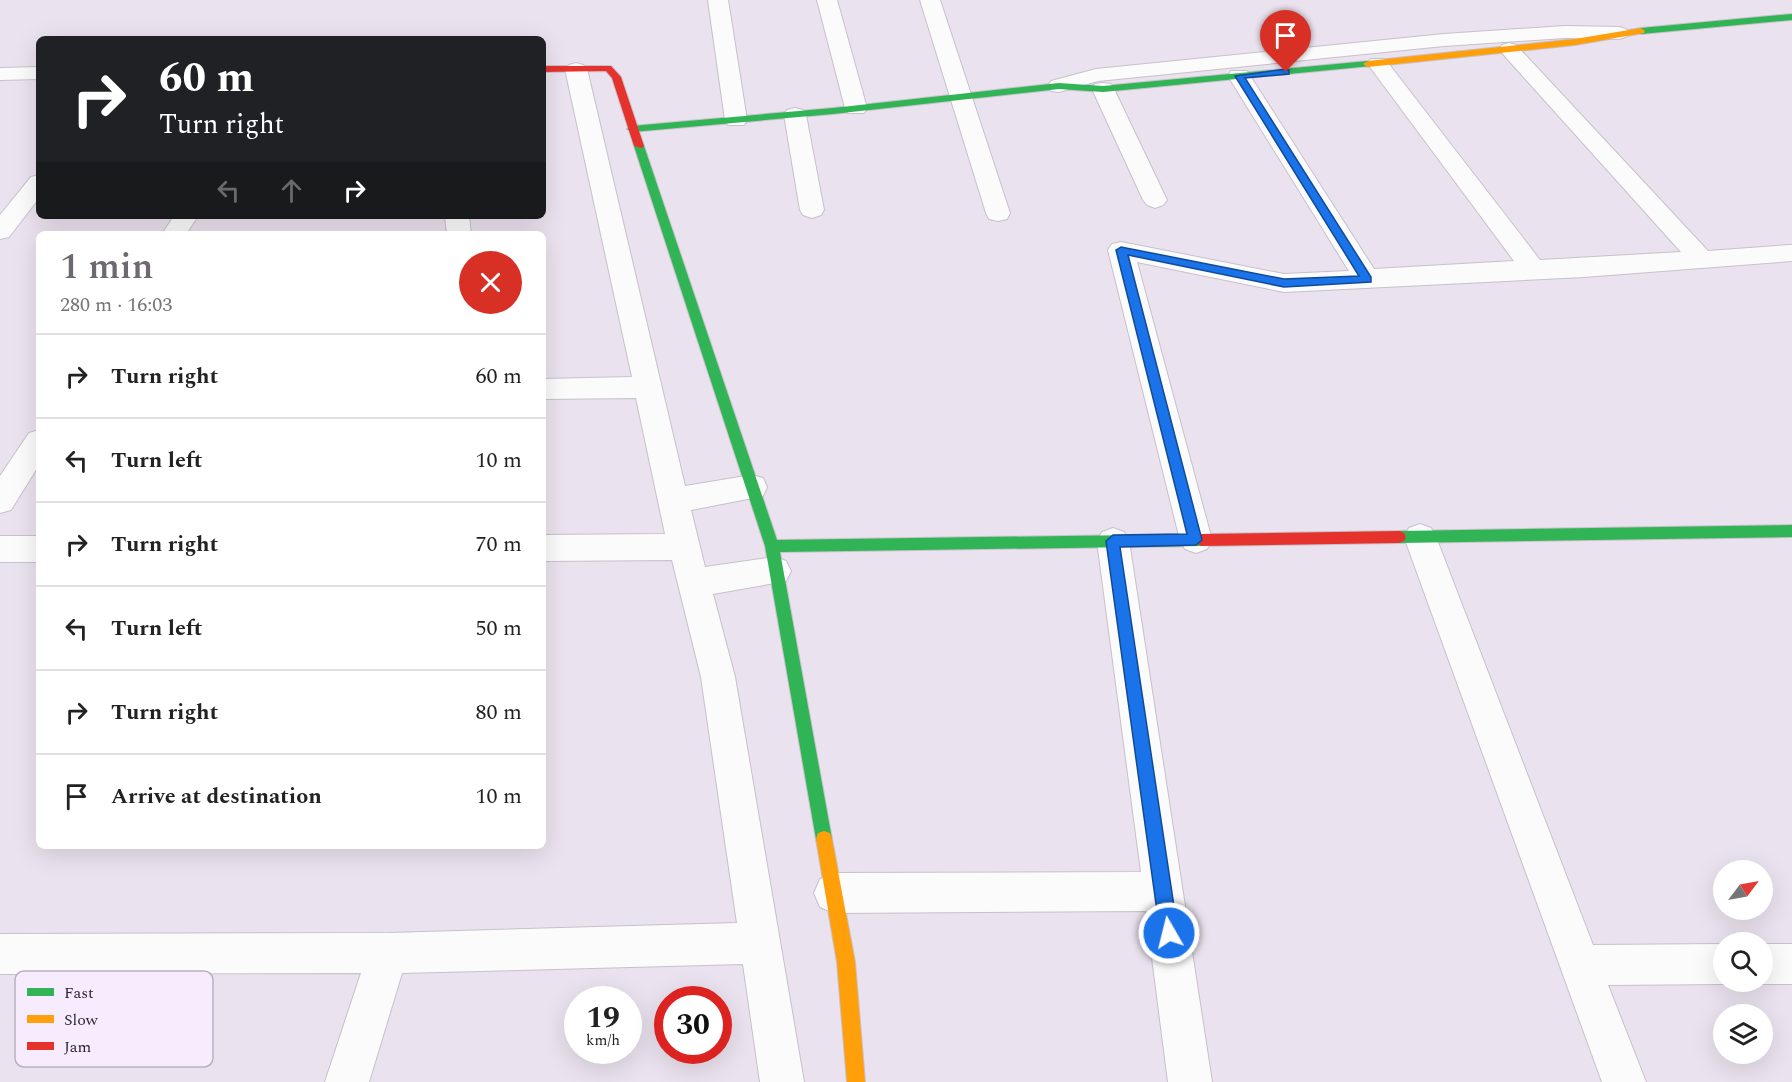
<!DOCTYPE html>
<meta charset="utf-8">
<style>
:root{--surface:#fff;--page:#f2f2f2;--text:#222;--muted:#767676;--line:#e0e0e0;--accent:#6e6871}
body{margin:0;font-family:Spectral,serif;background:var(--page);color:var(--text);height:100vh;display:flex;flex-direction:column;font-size:22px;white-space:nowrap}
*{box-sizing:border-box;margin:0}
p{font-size:20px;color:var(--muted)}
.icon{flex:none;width:33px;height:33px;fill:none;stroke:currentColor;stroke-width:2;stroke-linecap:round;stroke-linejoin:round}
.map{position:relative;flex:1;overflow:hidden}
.panel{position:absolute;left:36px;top:231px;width:510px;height:618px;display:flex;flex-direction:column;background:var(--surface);border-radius:9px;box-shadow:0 6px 24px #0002}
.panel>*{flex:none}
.hud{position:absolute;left:36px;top:36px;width:510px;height:183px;border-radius:9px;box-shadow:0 6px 24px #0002;background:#202124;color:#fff;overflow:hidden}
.needle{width:39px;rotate:58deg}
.fabs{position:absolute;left:1713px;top:860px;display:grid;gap:12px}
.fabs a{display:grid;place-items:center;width:60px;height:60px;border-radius:50%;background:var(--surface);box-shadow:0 6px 24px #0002;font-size:30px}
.speed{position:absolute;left:564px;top:986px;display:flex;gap:12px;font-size:30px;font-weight:700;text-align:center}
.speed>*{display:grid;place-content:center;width:78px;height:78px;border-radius:50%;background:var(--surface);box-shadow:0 6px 24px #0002;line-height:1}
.speed small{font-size:15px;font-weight:400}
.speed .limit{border:9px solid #d22;background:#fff;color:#111}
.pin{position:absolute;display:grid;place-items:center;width:51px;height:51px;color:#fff;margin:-62px -26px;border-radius:50% 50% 50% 0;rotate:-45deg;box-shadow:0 0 6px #0007}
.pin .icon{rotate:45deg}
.me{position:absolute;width:66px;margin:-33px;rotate:352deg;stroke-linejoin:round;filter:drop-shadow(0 0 4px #0008)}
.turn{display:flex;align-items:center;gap:21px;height:126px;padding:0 24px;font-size:27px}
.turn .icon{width:78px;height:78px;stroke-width:2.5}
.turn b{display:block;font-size:42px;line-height:51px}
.lanes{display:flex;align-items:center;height:57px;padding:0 24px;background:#0003;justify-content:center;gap:30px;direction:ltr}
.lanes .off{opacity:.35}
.round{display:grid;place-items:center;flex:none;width:63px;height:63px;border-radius:32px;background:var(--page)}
.headline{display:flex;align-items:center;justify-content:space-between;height:102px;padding:0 24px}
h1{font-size:36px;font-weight:600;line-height:45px;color:var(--accent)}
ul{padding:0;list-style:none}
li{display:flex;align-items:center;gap:18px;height:84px;padding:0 24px;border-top:2px solid var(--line)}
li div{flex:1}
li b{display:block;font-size:22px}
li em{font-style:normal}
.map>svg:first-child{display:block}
</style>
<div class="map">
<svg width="1792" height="1082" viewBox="0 0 1792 1082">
<rect width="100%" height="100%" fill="#eae2ee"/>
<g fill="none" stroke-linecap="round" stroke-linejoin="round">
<defs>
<g id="street">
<polygon points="708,0 728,0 747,120 744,125 728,125 725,120"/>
<polygon points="817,0 837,0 867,108 864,113 848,113 845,108"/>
<polygon points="920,0 940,0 1010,213 1007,219 998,221 989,219 986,213"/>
<polygon points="1565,26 1619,27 1626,29 1629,33 1626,37 1619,39 1565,38 1444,46 1098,81 1059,92 1051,91 1048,86 1051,81 1096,69 1444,34"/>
<polygon points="1509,43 1516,45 1708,251 1789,245 1792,245 1792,261 1584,277 1284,292 1137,262 1212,540 1207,549 1196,553 1185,549 1180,540 1108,250 1112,244 1121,242 1284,274 1349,271 1228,76 1231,71 1247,71 1374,269 1514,261 1367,63 1371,59 1385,59 1540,260 1681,252 1502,53 1499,49 1502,45"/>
<polygon points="576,63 583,65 587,69 685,486 752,475 763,478 767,487 763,496 691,510 705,567 775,557 786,561 791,571 786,581 713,594 735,677 804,1082 760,1082 743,964 402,973 369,1082 325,1082 361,973 0,974 0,934 388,933 737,923 701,677 672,560 543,561 543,535 665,534 636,398 543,399 543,379 632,377 565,69 569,65"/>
<polygon points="39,67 39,79 0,80 0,68"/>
<polygon points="1103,83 1111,84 1114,89 1167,200 1163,205 1155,208 1147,205 1143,200 1092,89 1095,84"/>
<polygon points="795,108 803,110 806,115 824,210 821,215 812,218 803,215 800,210 784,115 787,110"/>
<polygon points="39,175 39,198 9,237 0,239 0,215 31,177"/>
<polygon points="174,216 198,216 186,234 162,234"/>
<polygon points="445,216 469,216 471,234 447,234"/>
<polygon points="39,430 39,465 11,510 0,513 0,476 29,433"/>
<polygon points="1420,524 1431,528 1436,537 1593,945 1724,944 1724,981 1732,981 1724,984 1608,985 1646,1082 1602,1082 1404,537 1409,528"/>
<polygon points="1113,528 1124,532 1129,541 1212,1082 1168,1082 1146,911 834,913 820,907 814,893 820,879 834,873 1141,872 1097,541 1102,532"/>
<rect x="0" y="536" width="39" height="26"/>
<polygon points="1762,944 1792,944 1792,984 1762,984 1754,981 1762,981"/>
</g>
<g id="fast">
<polygon points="1792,14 1792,20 1641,34 1637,31 1641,28"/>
<polygon points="1368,61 1371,62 1371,66 1103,92 1059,89 833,114 632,132 627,129 632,126 833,108 1059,83 1103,86"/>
<polygon points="639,143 644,146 777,540 1202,534 1207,536 1209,540 1207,544 1202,546 780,552 832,839 830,845 824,847 818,845 816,839 765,546 634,146"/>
<polygon points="1792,525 1792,537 1399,543 1394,541 1392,537 1394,533 1399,531"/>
</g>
<g id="slow">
<polygon points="1641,28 1645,31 1644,33 1575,45 1368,67 1363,64 1368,61 1575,39"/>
<polygon points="824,831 830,833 832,839 855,962 865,1082 847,1082 837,962 816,839 818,833"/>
</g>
<g id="jam">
<polygon points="543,66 611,66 621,77 644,146 642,148 634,146 612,78 606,71 543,72"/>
<polygon points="1399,531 1404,533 1406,537 1404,541 1399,543 1202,546 1197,544 1195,540 1197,536 1202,534"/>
</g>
</defs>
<use href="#street" stroke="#c7c1ca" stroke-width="2"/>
<use href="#fast" stroke="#c7c1ca" stroke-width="2"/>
<use href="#slow" stroke="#c7c1ca" stroke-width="2"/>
<use href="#jam" stroke="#c7c1ca" stroke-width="2"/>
<use href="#street" fill="#fcfbfc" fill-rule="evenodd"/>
<use href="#fast" fill="#30b455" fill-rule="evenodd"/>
<use href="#slow" fill="#ff9f0a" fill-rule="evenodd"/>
<use href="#jam" fill="#e5322d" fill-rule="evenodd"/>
</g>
<polygon fill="#1a73e8" stroke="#114b97" stroke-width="1.5" points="1286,69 1289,70 1289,74 1245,78 1371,277 1371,282 1284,287 1128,255 1202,540 1196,545 1120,547 1178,933 1175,940 1169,942 1163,940 1160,933 1106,541 1113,535 1187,534 1116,250 1121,247 1284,279 1359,276 1235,76"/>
<rect x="15" y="971" width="198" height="96" rx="9" fill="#f6ecfd" stroke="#b9b1bf" stroke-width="1.5"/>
<rect x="27" y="988" width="27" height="8" fill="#30b455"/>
<rect x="27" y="1015" width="27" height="8" fill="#ff9f0a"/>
<rect x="27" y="1042" width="27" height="8" fill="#e5322d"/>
<g font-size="16" fill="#2b262d">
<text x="64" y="998">Fast</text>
<text x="64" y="1025">Slow</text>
<text x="64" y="1052">Jam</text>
</g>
</svg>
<div class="fabs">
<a><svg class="needle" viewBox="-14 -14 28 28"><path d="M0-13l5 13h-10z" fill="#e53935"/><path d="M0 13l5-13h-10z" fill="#767676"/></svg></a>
<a><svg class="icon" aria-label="search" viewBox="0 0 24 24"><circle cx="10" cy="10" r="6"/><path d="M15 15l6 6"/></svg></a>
<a><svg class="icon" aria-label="layers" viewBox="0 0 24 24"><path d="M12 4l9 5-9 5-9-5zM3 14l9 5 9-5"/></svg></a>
</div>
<div class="speed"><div>19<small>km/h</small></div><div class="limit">30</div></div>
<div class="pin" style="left:1286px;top:72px;background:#d93025"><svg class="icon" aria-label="arrive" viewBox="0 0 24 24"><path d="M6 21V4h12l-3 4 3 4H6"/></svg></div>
<svg class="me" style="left:1169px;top:933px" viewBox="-20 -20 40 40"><circle r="17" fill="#1a73e8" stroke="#fff" stroke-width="3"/><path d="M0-11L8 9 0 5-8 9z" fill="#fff"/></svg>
<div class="hud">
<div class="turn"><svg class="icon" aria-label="right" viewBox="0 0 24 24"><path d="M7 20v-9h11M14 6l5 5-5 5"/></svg><div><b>60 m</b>Turn right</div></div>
<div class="lanes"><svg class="icon off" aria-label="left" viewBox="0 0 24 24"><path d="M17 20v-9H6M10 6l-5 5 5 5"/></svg><svg class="icon off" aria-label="ahead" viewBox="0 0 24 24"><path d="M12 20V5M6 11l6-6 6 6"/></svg><svg class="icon" aria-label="right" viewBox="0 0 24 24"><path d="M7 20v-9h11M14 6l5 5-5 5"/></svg></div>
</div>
<section class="panel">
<div class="headline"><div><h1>1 min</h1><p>280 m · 16:03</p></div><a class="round" style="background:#d93025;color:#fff"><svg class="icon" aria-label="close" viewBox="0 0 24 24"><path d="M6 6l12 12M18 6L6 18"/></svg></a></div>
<ul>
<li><svg class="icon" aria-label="right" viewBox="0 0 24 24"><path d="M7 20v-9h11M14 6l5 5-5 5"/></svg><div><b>Turn right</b></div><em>60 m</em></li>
<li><svg class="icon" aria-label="left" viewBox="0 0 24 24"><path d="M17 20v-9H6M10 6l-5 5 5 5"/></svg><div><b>Turn left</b></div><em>10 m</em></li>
<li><svg class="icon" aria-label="right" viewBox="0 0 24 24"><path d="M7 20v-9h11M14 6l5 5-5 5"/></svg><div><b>Turn right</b></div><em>70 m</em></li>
<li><svg class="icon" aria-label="left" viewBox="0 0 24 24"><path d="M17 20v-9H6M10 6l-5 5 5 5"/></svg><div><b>Turn left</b></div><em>50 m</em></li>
<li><svg class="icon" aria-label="right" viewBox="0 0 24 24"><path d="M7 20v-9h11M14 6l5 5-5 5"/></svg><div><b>Turn right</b></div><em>80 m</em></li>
<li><svg class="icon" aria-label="arrive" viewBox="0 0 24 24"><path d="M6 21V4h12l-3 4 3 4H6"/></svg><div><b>Arrive at destination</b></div><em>10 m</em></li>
</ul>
</section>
</div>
